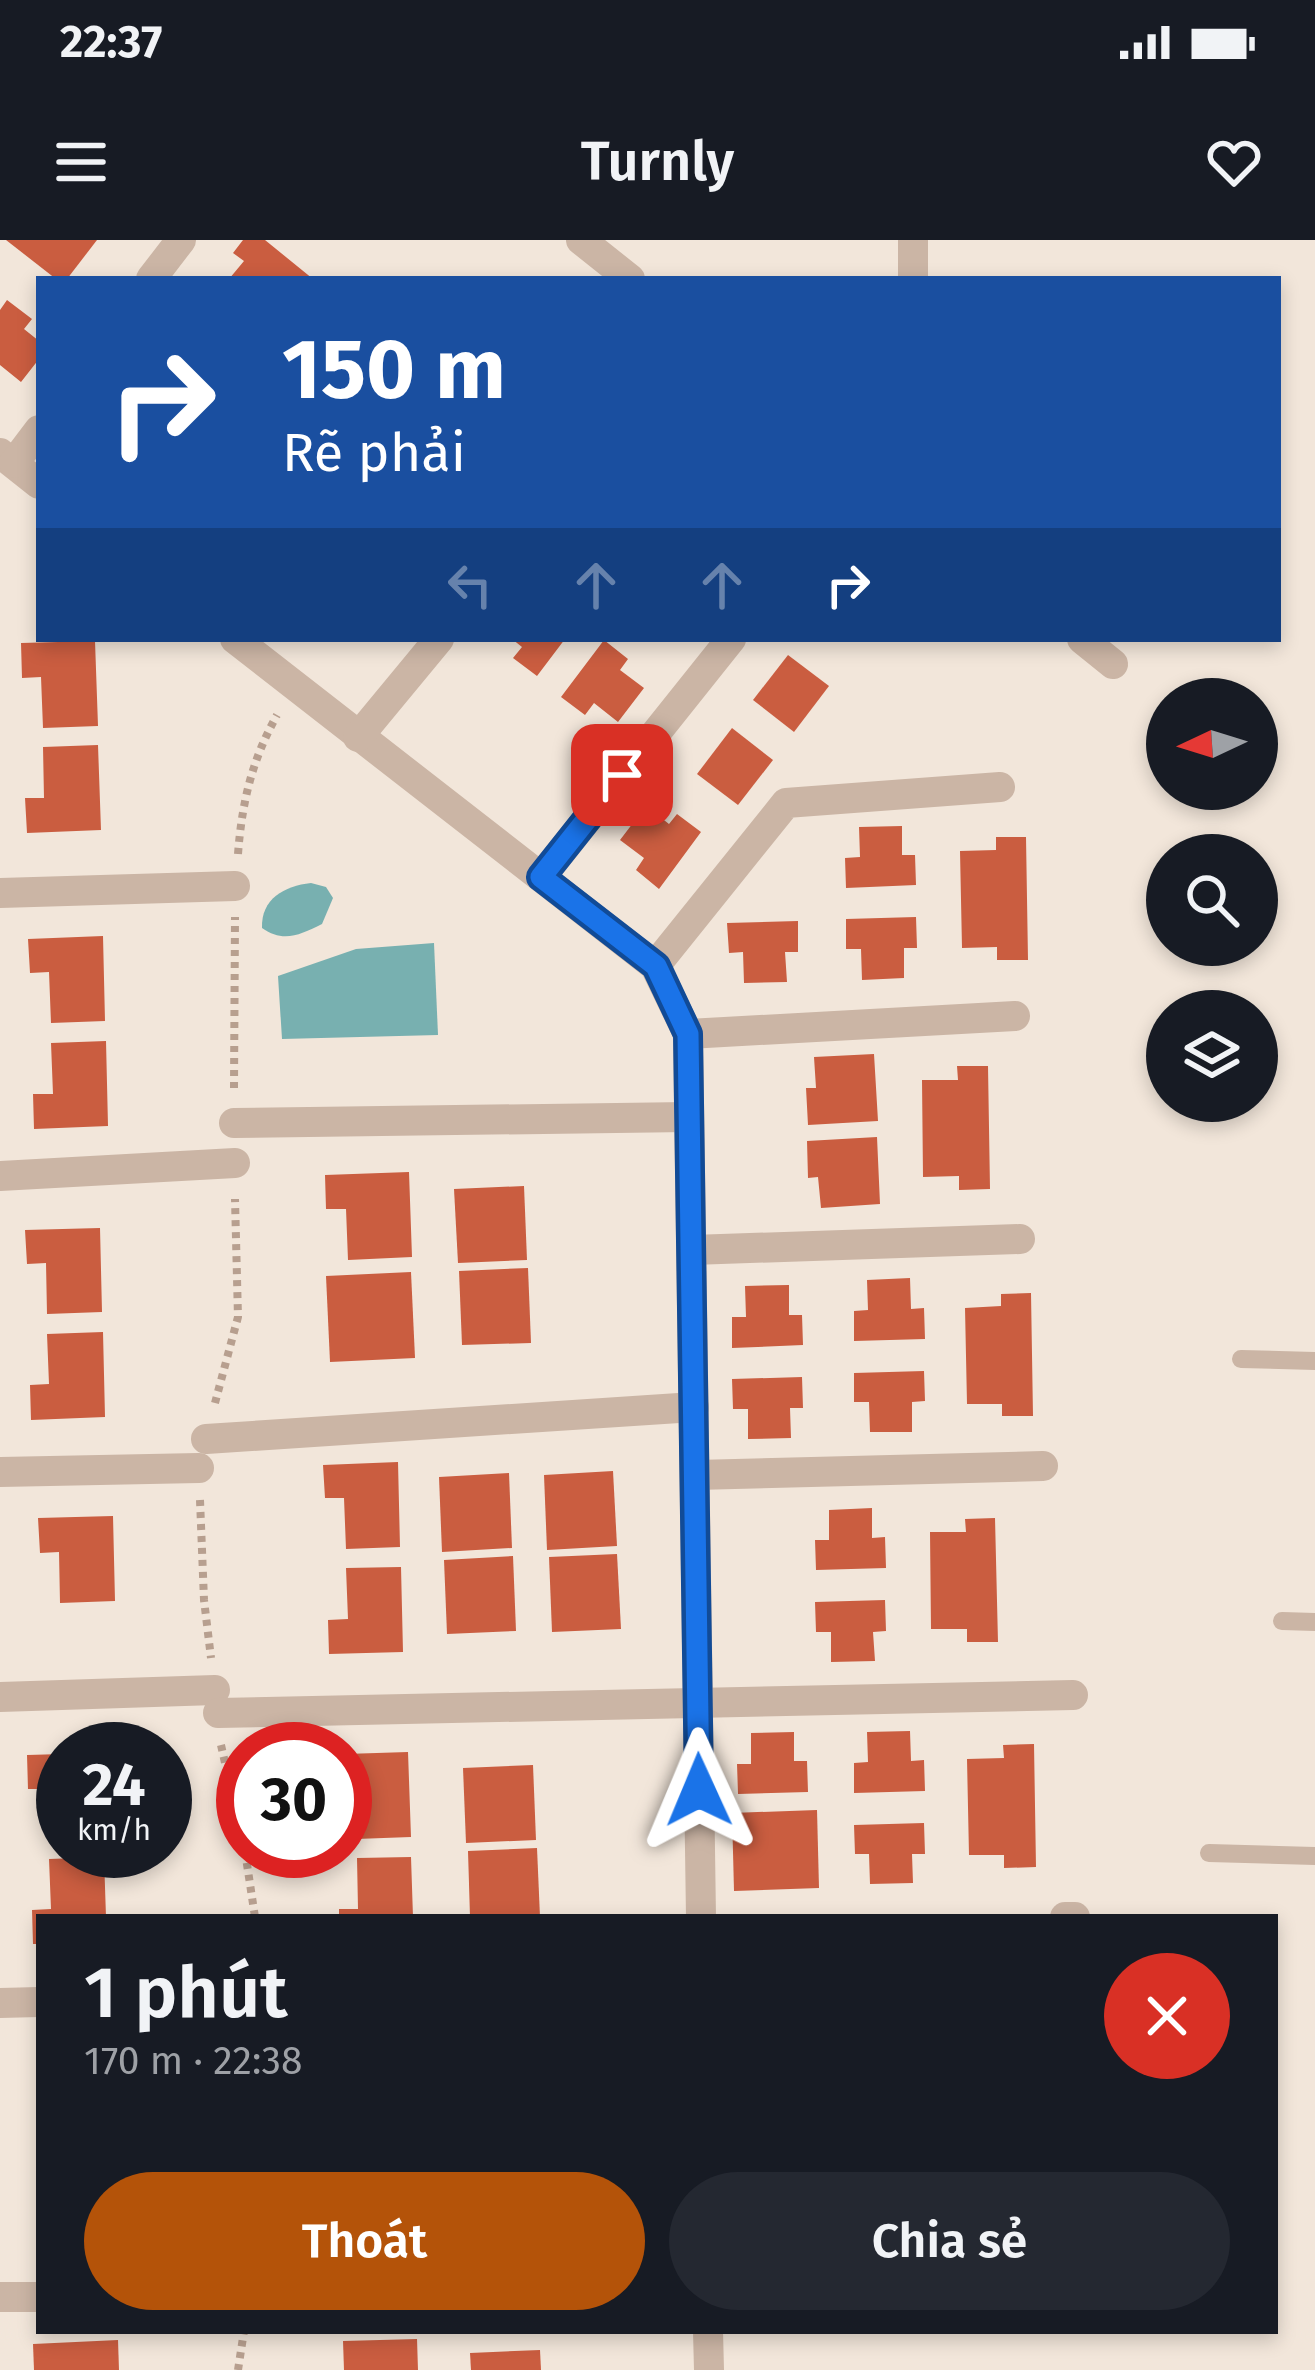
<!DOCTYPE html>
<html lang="vi">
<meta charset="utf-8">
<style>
:root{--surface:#171b24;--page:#242831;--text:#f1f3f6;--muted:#9ea1a6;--accent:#b45309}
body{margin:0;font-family:"Fira Sans",sans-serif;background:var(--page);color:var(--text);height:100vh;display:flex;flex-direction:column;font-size:45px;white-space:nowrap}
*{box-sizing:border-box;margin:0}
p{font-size:39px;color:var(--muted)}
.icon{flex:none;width:66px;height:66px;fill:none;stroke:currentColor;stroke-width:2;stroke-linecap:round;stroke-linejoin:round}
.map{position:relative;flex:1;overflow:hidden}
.panel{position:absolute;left:36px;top:1674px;width:1242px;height:420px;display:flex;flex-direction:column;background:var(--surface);border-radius:0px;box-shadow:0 6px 18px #0003}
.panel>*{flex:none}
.top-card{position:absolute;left:36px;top:36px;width:1245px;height:366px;border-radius:0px;box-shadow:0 6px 18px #0003;background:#1a4fa0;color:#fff;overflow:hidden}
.needle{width:78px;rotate:266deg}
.controls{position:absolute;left:1146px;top:438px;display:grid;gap:24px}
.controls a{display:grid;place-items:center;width:132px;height:132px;border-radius:50%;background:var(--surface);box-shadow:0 6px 18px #0003;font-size:60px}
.speed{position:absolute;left:36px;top:1482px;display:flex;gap:24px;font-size:60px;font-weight:700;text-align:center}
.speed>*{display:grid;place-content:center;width:156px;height:156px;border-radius:50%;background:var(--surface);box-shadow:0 6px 18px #0003;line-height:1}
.speed small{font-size:30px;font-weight:400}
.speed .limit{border:18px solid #d22;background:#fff;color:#111}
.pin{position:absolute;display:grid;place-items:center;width:102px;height:102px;color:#fff;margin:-51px;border-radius:24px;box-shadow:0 6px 18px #0006}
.me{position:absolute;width:132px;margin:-66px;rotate:359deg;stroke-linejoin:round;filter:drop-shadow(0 0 9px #0008)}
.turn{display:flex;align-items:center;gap:42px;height:252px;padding:0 48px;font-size:54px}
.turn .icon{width:156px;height:156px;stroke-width:2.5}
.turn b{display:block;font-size:84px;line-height:102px}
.lanes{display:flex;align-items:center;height:114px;padding:0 48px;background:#0003;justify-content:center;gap:60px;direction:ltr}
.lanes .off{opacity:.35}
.round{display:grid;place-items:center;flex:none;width:126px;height:126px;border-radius:63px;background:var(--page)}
.summary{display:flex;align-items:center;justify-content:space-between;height:204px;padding:0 48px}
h1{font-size:72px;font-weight:600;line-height:90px}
.primary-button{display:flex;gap:24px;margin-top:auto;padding:24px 48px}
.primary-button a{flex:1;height:138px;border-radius:72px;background:var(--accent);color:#fff;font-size:48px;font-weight:600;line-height:138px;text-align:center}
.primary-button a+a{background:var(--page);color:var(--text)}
.status{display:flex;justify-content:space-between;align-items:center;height:84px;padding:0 60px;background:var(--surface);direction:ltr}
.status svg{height:33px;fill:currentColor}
header{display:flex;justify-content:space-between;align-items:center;height:156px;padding:0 48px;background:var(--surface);font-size:54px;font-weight:600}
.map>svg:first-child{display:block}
</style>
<div class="status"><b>22:37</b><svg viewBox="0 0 49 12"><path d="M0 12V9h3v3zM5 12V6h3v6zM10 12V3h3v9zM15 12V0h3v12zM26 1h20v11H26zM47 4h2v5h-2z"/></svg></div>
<header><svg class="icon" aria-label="menu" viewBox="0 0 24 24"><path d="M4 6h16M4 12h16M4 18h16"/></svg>Turnly<svg class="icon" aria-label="heart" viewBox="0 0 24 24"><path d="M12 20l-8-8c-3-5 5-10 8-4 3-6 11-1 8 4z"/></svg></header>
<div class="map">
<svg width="1315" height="2130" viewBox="0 0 1315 2130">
<rect width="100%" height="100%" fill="#f2e6da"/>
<g fill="#78b0b0">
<path d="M 311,643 L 326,647 L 333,658 L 322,684 C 300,695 283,703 262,688 C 261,659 284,646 311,643 Z"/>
<polygon points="434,703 438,795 282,799 278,736 356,709"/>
</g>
<g fill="#ca5d40">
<polygon points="6,0 97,0 67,39 56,39"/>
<polygon points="243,0 265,0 313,39 229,39 244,21 233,13"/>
<polygon points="7,60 32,79 24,89 39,101 39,119 21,142 0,125 0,70"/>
<polygon points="512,399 565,399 537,436 513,418 522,407"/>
<polygon points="604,400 628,419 620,430 644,448 618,482 594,463 585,475 561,457"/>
<polygon points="95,401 98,486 43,488 41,437 22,438 21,403"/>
<polygon points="788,415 829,446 794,492 753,460"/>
<polygon points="732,488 773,520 738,565 697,534"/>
<polygon points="98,505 101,590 27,593 25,558 44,558 43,507"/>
<polygon points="646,566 669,584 677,574 701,592 659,649 636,630 644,618 620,600"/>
<polygon points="902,586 902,615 915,615 916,645 846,648 845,618 860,617 859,587"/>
<polygon points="996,597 1026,597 1028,720 997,720 997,707 962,708 960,611 996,610"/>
<polygon points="916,677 917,708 904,708 904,738 862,740 861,709 846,709 846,679"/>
<polygon points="798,681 798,712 785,712 787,742 744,743 743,712 729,713 727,683"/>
<polygon points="103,696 105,781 51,783 49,732 30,733 28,699"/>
<polygon points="106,801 108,886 34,889 33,854 53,854 51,803"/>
<polygon points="874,814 878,881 808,885 806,848 816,848 814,817"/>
<polygon points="957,826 988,826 990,949 959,950 959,936 923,937 922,840 958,840"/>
<polygon points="877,897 880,964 821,968 818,937 808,938 807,901"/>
<polygon points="409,932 412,1017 348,1020 346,969 326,969 325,935"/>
<polygon points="524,946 527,1020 458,1023 454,949"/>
<polygon points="100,988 102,1072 47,1074 46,1023 27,1024 25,990"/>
<polygon points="528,1028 531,1103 462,1105 459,1031"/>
<polygon points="411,1032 415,1118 330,1122 326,1036"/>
<polygon points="910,1038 911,1069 924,1068 925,1099 854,1101 854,1071 868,1070 867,1040"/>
<polygon points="789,1045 789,1075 802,1075 803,1105 732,1108 732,1077 746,1077 745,1046"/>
<polygon points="1031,1053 1033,1176 1002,1176 1002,1164 967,1164 965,1068 1001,1066 1001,1054"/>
<polygon points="103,1092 105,1177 31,1180 30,1145 49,1144 47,1094"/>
<polygon points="924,1131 925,1161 912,1162 912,1192 870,1192 869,1162 854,1162 854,1133"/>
<polygon points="802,1137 803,1168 790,1168 791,1198 748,1199 748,1169 733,1169 732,1139"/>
<polygon points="398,1222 400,1307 346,1309 344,1258 325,1258 323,1225"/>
<polygon points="613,1231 617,1306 547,1310 544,1235"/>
<polygon points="509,1233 512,1308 442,1312 439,1237"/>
<polygon points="872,1268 872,1298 885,1297 886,1328 816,1330 815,1300 829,1300 829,1270"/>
<polygon points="113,1276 115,1361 60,1363 59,1312 40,1313 38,1278"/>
<polygon points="995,1278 998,1402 967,1402 967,1389 931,1389 930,1292 966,1292 965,1279"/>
<polygon points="617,1314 621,1389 552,1392 549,1317"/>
<polygon points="513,1316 516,1391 447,1394 444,1320"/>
<polygon points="401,1327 403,1412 329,1414 328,1380 348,1379 346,1328"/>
<polygon points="885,1360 886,1391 873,1392 875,1421 831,1422 831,1392 816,1392 815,1362"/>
<polygon points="910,1491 911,1521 924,1520 925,1551 854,1553 854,1523 868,1522 867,1492"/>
<polygon points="794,1492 794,1521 807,1521 808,1552 738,1554 737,1524 751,1524 751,1493"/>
<polygon points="1034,1504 1036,1627 1004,1628 1004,1615 969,1615 967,1519 1004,1518 1003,1505"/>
<polygon points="408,1512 411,1597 356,1599 355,1548 345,1548 345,1514"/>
<polygon points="63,1514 63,1599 49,1599 47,1549 28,1549 27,1515"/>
<polygon points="533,1525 536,1600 466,1603 463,1528"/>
<polygon points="817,1570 819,1648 734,1651 732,1573"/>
<polygon points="924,1583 925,1614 912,1614 913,1643 870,1644 869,1614 855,1614 854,1585"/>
<polygon points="537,1608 540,1677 470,1677 468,1611"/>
<polygon points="104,1617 106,1677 39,1677 39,1704 33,1704 32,1670 51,1669 49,1619"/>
<polygon points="411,1617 413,1677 339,1677 339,1669 358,1669 357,1618"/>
<polygon points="417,2099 418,2130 344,2130 343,2101"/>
<polygon points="118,2100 119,2130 34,2130 33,2104"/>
<polygon points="540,2110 541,2130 471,2130 470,2113"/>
</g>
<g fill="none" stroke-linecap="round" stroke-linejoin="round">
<g stroke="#b79f8f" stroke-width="8" stroke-dasharray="6 6" stroke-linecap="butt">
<path d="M 238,614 C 242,562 252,520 277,475"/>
<polyline points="234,848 235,677"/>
<polyline points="215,1163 238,1077 235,959"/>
<polyline points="200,1260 204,1360 211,1418"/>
<polyline points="221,1505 243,1603"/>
<polyline points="245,1611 255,1677"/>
<polyline points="238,2130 244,2091"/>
</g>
<g stroke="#cbb5a5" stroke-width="18">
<polyline points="1241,1119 1315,1121"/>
<polyline points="1282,1381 1315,1382"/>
<polyline points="1209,1613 1315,1616"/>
</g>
<g stroke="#cbb5a5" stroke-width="30">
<polyline points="581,0 630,39"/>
<polyline points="913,0 913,39"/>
<polyline points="151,39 181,0"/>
<polyline points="0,213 39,244"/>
<polyline points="14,223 39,190"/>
<polyline points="235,399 655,726 688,794 701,1677"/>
<polyline points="1082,399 1113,424"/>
<polyline points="358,497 439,399"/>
<polyline points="541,637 731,399"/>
<polyline points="0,653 235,646"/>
<polyline points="655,726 786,563 1000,547"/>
<polyline points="688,794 1015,776"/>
<polyline points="234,883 688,877"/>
<polyline points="0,936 235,923"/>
<polyline points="692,1010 1020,999"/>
<polyline points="206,1199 694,1167"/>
<polyline points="0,1232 199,1228"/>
<polyline points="696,1235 1043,1226"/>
<polyline points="0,1457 215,1450"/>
<polyline points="218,1473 1073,1455"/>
<polyline points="1065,1677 1075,1677"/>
<polyline points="0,1763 39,1762"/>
<polyline points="0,2057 39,2057"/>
<polyline points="708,2091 709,2130"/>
</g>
</g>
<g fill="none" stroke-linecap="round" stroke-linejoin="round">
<defs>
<polyline id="route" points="622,535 541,637 656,726 688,794 699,1550"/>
</defs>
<use href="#route" stroke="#114b97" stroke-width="30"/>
<use href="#route" stroke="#1a73e8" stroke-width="21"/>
</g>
</svg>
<div class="controls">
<a><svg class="needle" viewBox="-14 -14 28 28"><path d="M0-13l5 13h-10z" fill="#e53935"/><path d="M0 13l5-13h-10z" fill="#9ea1a6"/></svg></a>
<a><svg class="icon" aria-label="search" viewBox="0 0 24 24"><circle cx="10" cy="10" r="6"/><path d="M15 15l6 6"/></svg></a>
<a><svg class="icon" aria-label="layers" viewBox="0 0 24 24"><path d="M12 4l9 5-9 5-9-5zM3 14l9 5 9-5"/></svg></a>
</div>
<div class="speed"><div>24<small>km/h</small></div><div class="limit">30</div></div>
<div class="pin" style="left:622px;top:535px;background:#d93025"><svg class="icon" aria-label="arrive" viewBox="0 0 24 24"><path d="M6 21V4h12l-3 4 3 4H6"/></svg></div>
<svg class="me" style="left:699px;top:1550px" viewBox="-20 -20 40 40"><path d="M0-17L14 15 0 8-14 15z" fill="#1a73e8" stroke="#fff" stroke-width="4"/></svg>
<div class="top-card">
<div class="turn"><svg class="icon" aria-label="right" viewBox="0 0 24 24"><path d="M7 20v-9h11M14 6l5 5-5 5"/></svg><div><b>150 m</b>Rẽ phải</div></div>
<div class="lanes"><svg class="icon off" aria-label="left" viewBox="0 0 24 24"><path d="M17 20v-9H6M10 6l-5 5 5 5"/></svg><svg class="icon off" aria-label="ahead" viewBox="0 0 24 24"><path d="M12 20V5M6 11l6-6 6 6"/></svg><svg class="icon off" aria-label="ahead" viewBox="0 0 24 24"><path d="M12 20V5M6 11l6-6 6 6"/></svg><svg class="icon" aria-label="right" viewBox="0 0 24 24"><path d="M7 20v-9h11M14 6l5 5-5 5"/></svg></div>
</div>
<section class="panel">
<div class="summary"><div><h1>1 phút</h1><p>170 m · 22:38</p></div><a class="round" style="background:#d93025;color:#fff"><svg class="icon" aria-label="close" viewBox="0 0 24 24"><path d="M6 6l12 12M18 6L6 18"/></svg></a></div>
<div class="primary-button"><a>Thoát</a><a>Chia sẻ</a></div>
</section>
</div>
